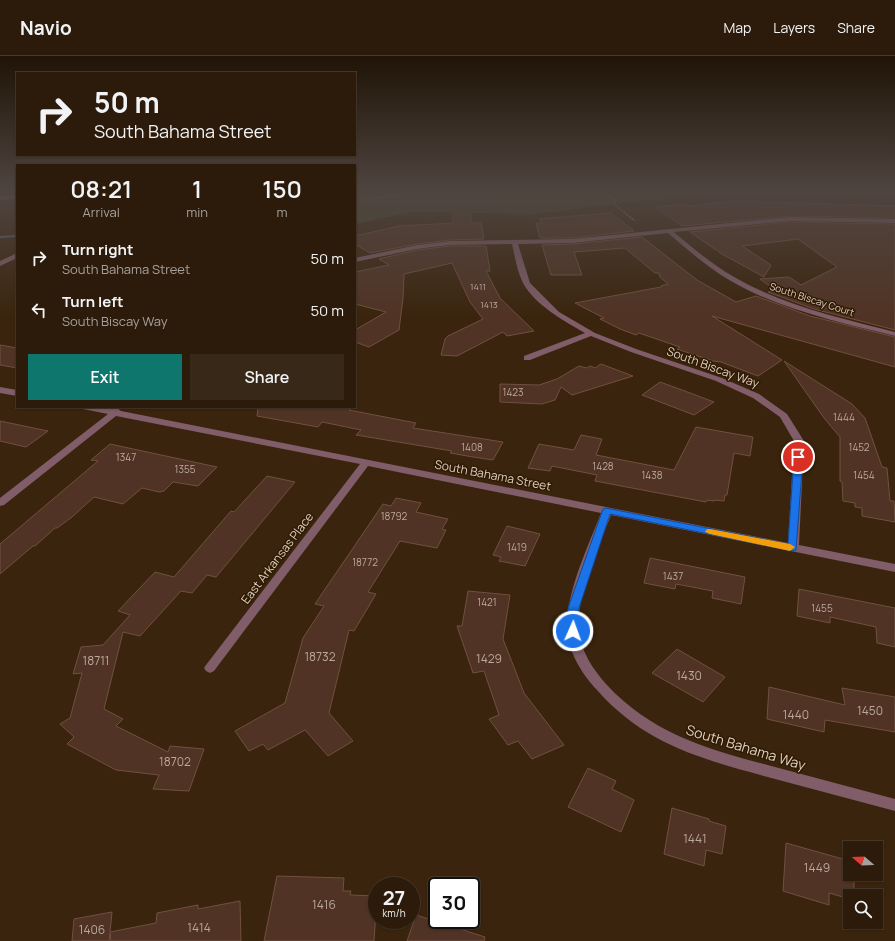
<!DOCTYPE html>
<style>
:root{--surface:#2c1b0a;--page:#382818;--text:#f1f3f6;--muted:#a6a19c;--line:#48392b;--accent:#0f766e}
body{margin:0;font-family:Manrope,sans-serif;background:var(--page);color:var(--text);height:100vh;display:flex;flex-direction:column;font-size:15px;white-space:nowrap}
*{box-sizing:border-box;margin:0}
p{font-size:13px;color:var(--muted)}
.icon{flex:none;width:22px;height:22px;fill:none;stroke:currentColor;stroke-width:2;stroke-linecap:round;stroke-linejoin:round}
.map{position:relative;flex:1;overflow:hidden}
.panel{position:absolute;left:16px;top:108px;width:340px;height:244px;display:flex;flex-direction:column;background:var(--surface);border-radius:0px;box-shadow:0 1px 3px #0004,0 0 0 1px var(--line)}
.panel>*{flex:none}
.top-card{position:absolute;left:16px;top:16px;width:340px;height:84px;border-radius:0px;box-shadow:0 1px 3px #0004,0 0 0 1px var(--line);background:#2c1b0a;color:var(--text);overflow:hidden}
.needle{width:26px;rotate:289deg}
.fabs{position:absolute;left:843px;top:785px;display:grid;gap:8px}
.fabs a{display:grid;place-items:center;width:40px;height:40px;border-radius:0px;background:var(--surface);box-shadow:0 1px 3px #0004,0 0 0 1px var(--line);font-size:20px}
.speed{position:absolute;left:368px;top:821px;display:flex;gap:8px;font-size:20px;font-weight:700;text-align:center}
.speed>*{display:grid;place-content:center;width:52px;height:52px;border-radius:50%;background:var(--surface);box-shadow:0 1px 3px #0004,0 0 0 1px var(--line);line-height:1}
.speed small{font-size:10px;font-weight:400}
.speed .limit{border:2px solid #111;border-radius:6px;background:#fff;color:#111}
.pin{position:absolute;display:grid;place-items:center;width:34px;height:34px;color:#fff;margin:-17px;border:2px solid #fff;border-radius:50%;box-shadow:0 1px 4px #0007}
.me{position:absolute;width:44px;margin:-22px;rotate:2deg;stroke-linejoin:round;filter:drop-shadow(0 0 3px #0008)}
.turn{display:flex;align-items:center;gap:14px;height:84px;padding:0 12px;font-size:18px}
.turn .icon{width:52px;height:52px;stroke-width:2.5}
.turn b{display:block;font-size:28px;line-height:34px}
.eta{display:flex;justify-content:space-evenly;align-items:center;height:68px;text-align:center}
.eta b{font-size:24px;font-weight:600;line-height:28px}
.cta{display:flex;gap:8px;margin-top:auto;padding:8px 12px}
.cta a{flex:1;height:46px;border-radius:0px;background:var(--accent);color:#fff;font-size:16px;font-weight:600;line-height:46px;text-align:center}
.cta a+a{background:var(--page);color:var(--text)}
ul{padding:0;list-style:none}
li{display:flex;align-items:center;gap:12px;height:52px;padding:0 12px}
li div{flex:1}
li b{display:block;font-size:15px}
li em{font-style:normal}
header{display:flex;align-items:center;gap:24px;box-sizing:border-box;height:56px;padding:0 20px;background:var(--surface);border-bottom:1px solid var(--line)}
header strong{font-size:19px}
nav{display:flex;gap:22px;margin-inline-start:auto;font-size:14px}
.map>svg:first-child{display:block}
</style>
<header>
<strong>Navio</strong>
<nav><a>Map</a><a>Layers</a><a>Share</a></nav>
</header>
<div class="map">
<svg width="895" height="885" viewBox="0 0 895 885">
<rect width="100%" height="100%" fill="#3a240d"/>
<polygon fill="#41472b" points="355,137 750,137 671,141 535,158 412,156 355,168"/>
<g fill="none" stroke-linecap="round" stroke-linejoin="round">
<g fill="#526881" fill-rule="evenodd">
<polygon points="443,137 518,137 516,138 405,140 355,145 355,143 405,138"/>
<polygon points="17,179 17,181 0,182 0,180"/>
</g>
</g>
<g fill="#503324" stroke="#705041">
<polygon points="735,145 895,150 895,162 790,160 682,170 655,151 685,148 688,150"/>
<polygon points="611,157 634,175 572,182 540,182 536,167 543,167 539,163"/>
<polygon points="453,158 471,158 471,167 481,167 484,183 450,184 417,188 370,197 355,188 355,180 399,170 453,167"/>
<polygon points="790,166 895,168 895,274 814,253 768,236 775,234 760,223 789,221 801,229 837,211 798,183 742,190 771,209 764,221 722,198 690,176"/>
<polygon points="642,181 697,224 736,246 756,240 810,260 895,281 895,311 712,260 782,304 758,320 721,306 713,305 677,293 680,291 639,277 636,279 620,273 600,263 604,262 575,247 661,231 661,230 668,228 660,221 659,217 655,217 625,192 574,196 582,219 551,219 542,189 572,188"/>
<polygon points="450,190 486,190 490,215 486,215 500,242 534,275 507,280 503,276 457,300 441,299 445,283 448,280 483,263 470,246 452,207 404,218 403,242 399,274 369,291 355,286 355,274 386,256 355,248 355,216 389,209 379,203 417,194"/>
<polygon points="0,289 17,292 17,312 0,309"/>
<polygon points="784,305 852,348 865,362 882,411 887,412 890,445 894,445 895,466 862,460 862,452 855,451 855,447 843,445 842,426 840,425 840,381 824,362"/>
<polygon points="601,308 633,320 572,339 561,331 555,344 542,348 500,346 500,328 539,329 557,323 579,310 587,312 590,310 595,312"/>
<polygon points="660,326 682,334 714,346 694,359 642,339"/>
<polygon points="258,351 352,351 349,354 416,367 413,372 503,386 493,404 473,401 450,397 452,395 356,379 361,374 322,366 318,371 257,360"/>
<polygon points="0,365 48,375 26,391 0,385"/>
<polygon points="696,371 753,381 750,400 734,397 727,439 725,439 724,445 714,444 714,445 707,444 706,446 595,425 597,419 552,410 550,415 528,412 539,388 574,394 581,379 602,383 596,399 674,414"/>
<polygon points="110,388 217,411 198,430 173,426 164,435 159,436 142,432 123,448 94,441 72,461 57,472 55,472 35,490 33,490 0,518 0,488 98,405 91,404"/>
<polygon points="267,420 295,426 216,521 207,519 192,537 181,535 140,580 123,576 104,653 123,663 116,670 168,696 170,690 204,693 189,735 153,733 159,719 116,714 67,688 74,681 60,668 70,662 82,617 73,618 81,591 103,589 130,559 118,555 155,516 174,521 231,455 234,456"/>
<polygon points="396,442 421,447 416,456 448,463 442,473 446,474 437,492 400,485 368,536 376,538 354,575 349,574 329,657 353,685 328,700 305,674 268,694 263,688 249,695 235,675 285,647 303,582 324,550 315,548 383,448 391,450"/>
<polygon points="507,470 540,478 525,510 499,505 501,501 493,499"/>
<polygon points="650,502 745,521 741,548 712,542 713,535 676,528 675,533 644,527"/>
<polygon points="799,533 895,552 895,591 877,587 876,571 830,561 830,567 797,560"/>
<polygon points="468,535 510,539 503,583 524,637 564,689 532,703 518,685 508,689 489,663 499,659 484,615 473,617 457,570 462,570"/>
<polygon points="677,593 725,621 703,646 652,617"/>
<polygon points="769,631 845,649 842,632 895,641 895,676 825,664 824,676 767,663"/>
<polygon points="588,712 616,725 612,733 634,744 621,776 568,751"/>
<polygon points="672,752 709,763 709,765 726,770 722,798 706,794 704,810 664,798"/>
<polygon points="786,787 850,805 850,818 854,818 854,840 850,840 850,843 829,837 829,849 783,835"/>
<polygon points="277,820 344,822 343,835 351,835 350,839 377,840 374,885 264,885"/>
<polygon points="240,845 241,885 111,885 110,877 109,885 72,885 74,863 112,856 110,876 156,867 157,857 198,849 198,853"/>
<polygon points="416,859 485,881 484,885 407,885"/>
</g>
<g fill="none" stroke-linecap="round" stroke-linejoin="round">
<polyline stroke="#8f7e6b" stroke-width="1.5" stroke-dasharray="2.5 1" stroke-linecap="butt" points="605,137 614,143 614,148 635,165"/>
<g fill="#805d69" fill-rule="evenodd">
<polygon points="17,139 17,143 0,144 0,140"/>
<path d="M 790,161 L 895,163 L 895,167 L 790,165 L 674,176 C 694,193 714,210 736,222 C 785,250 841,262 895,276 L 895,280 C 839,266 781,254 731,225 C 708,212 688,194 668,177 L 572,187 L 518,188 L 530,227 L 559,256 L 595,277 L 636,293 L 722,322 L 759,338 L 787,358 L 804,385 L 799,489 L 895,508 L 895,516 L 611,459 C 598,493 576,538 579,575 C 581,596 593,613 606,628 C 653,679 710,694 775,711 C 815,722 855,732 895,743 L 895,755 C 855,744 815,734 775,723 C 706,704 646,690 597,634 C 582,618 569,597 567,575 C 565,538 588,491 601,457 L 368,410 L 214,615 L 210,617 L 206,615 L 204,612 L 206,609 L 360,408 L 116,360 L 4,449 L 0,450 L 0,442 L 108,358 L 83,353 L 82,351 C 90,351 111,354 117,352 L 121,355 L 788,487 L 794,385 L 780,361 L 753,342 L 716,325 L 631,296 L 591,280 L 530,304 L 524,304 L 524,300 L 585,277 C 564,265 535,249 523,227 C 517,215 515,201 512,188 L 450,189 L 417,193 L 355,206 L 355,202 L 417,189 L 450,185 L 572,183 Z"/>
<polygon points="17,197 17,202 0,210 0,205"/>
<polygon points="0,331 17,334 17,340 0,337"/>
</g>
</g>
<linearGradient id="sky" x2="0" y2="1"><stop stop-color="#201407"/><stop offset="0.52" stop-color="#4f4540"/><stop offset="1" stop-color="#4f4540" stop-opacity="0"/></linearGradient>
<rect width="895" height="261" fill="url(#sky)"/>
<polygon fill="#1a73e8" stroke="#114b97" points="798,398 803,401 796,494 793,495 610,458 579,552 578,575 573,579 569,578 567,575 568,552 603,453 606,452 788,488 794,401"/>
<polygon fill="#f59e0b" points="707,473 710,473 790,488 795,491 790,495 710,478 705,476"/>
<g text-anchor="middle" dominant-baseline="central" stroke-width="3" stroke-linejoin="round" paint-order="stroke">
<g font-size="9" fill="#baa89a">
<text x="478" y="230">1411</text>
<text x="489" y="248">1413</text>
</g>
<g font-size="10" fill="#ddcfc1" stroke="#301a03">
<text transform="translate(812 243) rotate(18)">South Biscay Court</text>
</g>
<g font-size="10" fill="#baa89a">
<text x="513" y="336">1423</text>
<text x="844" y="361">1444</text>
<text x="472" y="391">1408</text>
<text x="859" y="391">1452</text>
<text x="126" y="401">1347</text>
<text x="603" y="410">1428</text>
<text x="185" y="413">1355</text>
<text x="652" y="419">1438</text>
<text x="864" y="419">1454</text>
<text x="394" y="460">18792</text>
<text x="517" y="491">1419</text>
<text x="365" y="506">18772</text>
<text x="673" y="520">1437</text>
<text x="487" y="546">1421</text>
<text x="822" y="552">1455</text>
</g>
<g font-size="12" fill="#ddcfc1" stroke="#301a03">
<text transform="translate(713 311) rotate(20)">South Biscay Way</text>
<text transform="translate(493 419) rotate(11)">South Bahama Street</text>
<text transform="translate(277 502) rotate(-53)">East Arkansas Place</text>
</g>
<g font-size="12" fill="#baa89a">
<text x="320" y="600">18732</text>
<text x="489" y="602">1429</text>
<text x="96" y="604">18711</text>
<text x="689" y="619">1430</text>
<text x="870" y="654">1450</text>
<text x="796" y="658">1440</text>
<text x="175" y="705">18702</text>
<text x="695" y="782">1441</text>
<text x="817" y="811">1449</text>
<text x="324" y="848">1416</text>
<text x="199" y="871">1414</text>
<text x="92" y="873">1406</text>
</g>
<g font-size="14" fill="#ddcfc1" stroke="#301a03">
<text transform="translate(746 691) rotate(17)">South Bahama Way</text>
</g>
</g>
</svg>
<div class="fabs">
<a><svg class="needle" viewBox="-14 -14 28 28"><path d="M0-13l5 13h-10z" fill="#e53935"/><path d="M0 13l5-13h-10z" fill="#a6a19c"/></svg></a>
<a><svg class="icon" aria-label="search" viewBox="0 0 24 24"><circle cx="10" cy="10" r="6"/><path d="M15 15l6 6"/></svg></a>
</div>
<div class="speed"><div>27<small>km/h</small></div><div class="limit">30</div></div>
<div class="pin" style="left:798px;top:401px;background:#d93025"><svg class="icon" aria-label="arrive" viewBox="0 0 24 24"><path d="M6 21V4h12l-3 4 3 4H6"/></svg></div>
<svg class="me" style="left:573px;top:575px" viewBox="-20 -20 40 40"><circle r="17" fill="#1a73e8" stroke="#fff" stroke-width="3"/><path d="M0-11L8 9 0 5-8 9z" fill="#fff"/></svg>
<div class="top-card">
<div class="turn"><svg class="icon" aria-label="right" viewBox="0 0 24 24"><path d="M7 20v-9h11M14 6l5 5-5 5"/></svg><div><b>50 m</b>South Bahama Street</div></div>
</div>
<section class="panel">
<div class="eta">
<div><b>08:21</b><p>Arrival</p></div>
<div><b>1</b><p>min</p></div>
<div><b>150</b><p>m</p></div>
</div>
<ul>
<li><svg class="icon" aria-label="right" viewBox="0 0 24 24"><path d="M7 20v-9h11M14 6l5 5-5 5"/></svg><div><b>Turn right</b><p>South Bahama Street</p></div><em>50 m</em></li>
<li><svg class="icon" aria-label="left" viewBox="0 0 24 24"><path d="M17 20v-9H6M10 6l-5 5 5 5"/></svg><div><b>Turn left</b><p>South Biscay Way</p></div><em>50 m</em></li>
</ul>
<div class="cta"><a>Exit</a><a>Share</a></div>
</section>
</div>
